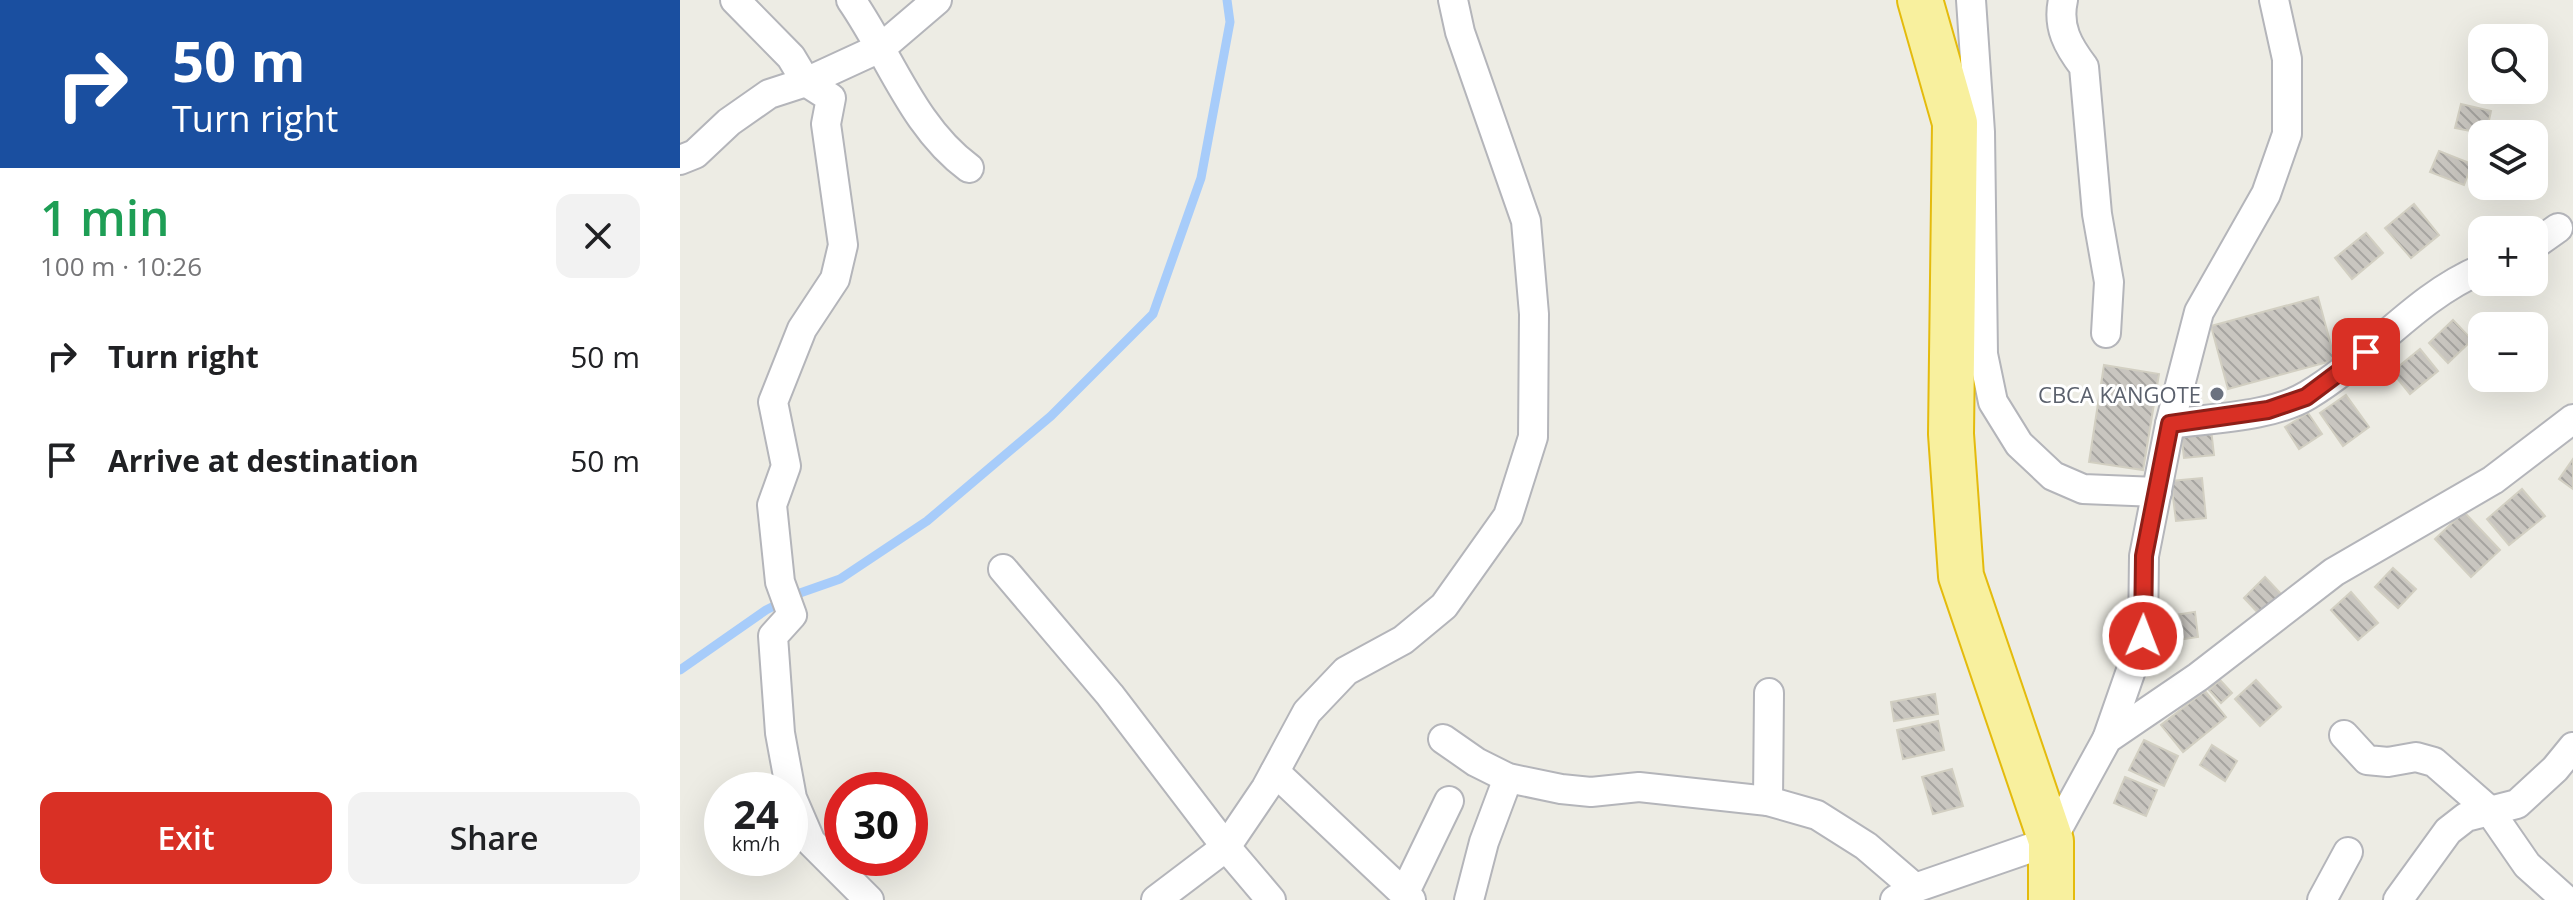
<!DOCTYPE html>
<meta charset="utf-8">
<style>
:root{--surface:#fff;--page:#f2f2f2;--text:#202124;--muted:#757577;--accent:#d93025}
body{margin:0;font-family:"Open Sans",sans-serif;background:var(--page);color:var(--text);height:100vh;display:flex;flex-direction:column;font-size:30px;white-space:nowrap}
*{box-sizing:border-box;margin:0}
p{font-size:26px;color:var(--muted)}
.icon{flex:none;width:44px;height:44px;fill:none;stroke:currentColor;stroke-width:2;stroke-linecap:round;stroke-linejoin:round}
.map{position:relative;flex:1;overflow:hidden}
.side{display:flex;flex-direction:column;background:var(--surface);width:680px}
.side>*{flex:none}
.banner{background:#1a4fa0;color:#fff;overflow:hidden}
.controls{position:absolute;left:1788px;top:24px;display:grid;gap:16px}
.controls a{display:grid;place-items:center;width:80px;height:80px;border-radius:16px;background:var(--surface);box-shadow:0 8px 32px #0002;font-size:40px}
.speed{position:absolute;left:24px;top:772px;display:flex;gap:16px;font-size:40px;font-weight:700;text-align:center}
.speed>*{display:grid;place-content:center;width:104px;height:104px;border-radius:50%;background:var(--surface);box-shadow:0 8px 32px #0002;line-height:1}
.speed small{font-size:20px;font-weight:400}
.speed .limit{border:12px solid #d22;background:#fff;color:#111}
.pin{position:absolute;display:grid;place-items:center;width:68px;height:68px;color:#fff;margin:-34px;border-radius:16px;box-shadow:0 4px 12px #0006}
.me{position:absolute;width:88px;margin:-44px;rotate:1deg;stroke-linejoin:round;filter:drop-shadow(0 0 6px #0008)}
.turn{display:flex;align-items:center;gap:28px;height:168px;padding:0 40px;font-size:36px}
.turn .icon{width:104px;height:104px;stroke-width:2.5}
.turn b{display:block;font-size:56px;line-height:68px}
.round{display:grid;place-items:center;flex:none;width:84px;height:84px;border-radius:16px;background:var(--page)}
.head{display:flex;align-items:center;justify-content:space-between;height:136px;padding:0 40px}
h1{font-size:48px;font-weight:600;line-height:60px;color:#1e9e55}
.cta{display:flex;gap:16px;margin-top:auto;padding:16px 40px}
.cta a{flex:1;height:92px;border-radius:16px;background:var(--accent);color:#fff;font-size:32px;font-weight:600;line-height:92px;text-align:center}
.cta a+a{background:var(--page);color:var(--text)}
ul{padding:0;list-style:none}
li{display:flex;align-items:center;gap:24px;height:104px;padding:0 40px}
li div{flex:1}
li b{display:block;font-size:30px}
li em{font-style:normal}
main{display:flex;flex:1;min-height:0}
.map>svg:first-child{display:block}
</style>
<main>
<section class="side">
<div class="banner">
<div class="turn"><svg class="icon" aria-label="right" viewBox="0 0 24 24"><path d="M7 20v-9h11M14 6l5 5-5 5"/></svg><div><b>50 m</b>Turn right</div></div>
</div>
<div class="head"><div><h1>1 min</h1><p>100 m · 10:26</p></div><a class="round"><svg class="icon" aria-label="close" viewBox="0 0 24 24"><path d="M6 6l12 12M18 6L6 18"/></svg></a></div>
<ul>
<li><svg class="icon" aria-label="right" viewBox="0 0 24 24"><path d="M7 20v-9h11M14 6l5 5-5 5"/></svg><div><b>Turn right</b></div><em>50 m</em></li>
<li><svg class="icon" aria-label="arrive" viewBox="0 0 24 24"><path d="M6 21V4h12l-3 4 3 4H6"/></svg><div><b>Arrive at destination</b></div><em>50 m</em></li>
</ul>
<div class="cta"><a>Exit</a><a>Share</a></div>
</section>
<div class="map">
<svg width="1893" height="900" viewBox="0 0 1893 900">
<defs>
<pattern id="building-back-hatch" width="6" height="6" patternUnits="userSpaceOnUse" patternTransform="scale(2)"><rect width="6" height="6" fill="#c9c6c0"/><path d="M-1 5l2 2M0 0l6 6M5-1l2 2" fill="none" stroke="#a6a4a0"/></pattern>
</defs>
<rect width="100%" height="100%" fill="#edece4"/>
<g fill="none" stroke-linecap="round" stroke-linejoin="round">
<polyline stroke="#a7ccfa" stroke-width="9" points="0,670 86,610 120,593 160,579 247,521 371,416 473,314 521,178 550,22 547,0"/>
</g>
<g fill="url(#building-back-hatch)" stroke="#d2cfc2" stroke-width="2">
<polygon points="1781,104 1811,111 1806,134 1775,128"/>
<polygon points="1759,151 1792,164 1784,185 1750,172"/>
<polygon points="1734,204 1759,235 1731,258 1705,228"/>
<polygon points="1686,233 1703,253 1672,279 1655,258"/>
<polygon points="1638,297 1655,360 1548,389 1531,326"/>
<polygon points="1773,320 1792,340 1768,363 1749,343"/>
<polygon points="1740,349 1758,371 1730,394 1712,372"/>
<polygon points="1424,365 1479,374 1463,470 1409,462"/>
<polygon points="1666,395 1689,427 1663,446 1640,413"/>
<polygon points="1628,413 1642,434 1619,449 1605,427"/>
<polygon points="1531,429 1534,455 1504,458 1501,432"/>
<polygon points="1893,459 1893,489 1879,479"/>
<polygon points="1522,478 1526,518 1496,521 1491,481"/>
<polygon points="1842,489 1865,516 1829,545 1807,519"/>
<polygon points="1784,512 1820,550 1791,577 1755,539"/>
<polygon points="1713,568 1736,589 1718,608 1695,587"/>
<polygon points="1585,577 1602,595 1581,616 1564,598"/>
<polygon points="1671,592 1698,623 1678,640 1651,610"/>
<polygon points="1515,612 1518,637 1484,642 1481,617"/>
<polygon points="1540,680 1552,693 1541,703 1529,690"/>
<polygon points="1576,680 1601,707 1580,726 1555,699"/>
<polygon points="1525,691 1546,717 1503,752 1481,725"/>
<polygon points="1255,694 1258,714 1214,721 1211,702"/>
<polygon points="1258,721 1264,750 1223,759 1217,730"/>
<polygon points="1464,740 1498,756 1484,786 1449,770"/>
<polygon points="1532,745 1557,761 1545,781 1520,765"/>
<polygon points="1272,769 1283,806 1253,814 1242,777"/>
<polygon points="1445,777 1477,790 1466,816 1434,803"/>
</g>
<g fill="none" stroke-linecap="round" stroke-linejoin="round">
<defs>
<g id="minor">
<polyline points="55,0 111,57 126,82 151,98 146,124 163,245 155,279 122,329 93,402 106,466 92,505 100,582 112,615 93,636 100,733 112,798 131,842 189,900"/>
<path d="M 171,0 C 210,56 233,127 289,168"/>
<polyline points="1291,0 1300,132 1303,354 1313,402 1339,444 1373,476 1403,489 1477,492"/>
<path d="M 1383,0 C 1377,27 1388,46 1404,67 L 1417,214 L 1429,282 L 1426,333"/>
<polyline points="0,160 15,154 49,122 89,94 126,82 202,47 257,0"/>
<polyline points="1854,245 1878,228"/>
<path d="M 1490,424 C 1532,418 1592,417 1628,395 C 1690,358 1735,297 1802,269"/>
<polyline points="323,569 430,695 546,847 591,900"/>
<polyline points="1664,735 1687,760 1708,762 1736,757 1754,762 1809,810 1847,865 1886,900"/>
<polyline points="763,739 796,762 828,778 881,789 911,792 959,787 1088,801 1137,815 1186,846 1235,888"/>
<polyline points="1427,739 1463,636 1464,556 1490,424 1519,312 1586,194 1607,134 1607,59 1594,0"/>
<polyline points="595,772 731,900"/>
<polyline points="1088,801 1089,693"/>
<polyline points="724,894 769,801"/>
<polyline points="476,900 546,847 586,788 627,712 666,671 723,640 764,606 828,516 853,437 854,314 846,221 780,32 773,0"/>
<polyline points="789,900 804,842 828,778"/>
<polyline points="1215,900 1235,888 1371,841 1427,739 1518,677 1654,572 1813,480 1893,419"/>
<polyline points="1642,900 1668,852"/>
<polyline points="1718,900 1768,831 1786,817 1837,804 1875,769 1893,747"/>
</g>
<polyline id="trunk" points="1240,0 1275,123 1271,434 1281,576 1371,841 1371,900"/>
</defs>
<use href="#minor" stroke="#b4b5ba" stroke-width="32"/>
<use href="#trunk" stroke="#e4bb0d" stroke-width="48"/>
<use href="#minor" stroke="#fff" stroke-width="28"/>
<use href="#trunk" stroke="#f8f09e" stroke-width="44"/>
</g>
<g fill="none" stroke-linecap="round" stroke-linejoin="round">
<defs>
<polyline id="route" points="1463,636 1464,556 1490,424 1588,410 1626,397 1686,352"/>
</defs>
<use href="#route" stroke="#8d1f18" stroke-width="20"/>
<use href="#route" stroke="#d93025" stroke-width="14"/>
</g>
<circle fill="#6b7280" stroke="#fff" stroke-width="3" cx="1537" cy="394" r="8"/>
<g text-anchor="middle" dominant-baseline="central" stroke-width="6" stroke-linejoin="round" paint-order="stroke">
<g font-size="22" fill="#5b616d" stroke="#fff" text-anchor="end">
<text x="1521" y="394">CBCA KANGOTE</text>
</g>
</g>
</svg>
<div class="controls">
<a><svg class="icon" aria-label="search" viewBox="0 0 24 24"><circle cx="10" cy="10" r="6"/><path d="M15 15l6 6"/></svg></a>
<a><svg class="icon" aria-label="layers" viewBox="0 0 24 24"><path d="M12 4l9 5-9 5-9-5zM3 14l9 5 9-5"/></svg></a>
<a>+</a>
<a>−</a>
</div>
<div class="speed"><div>24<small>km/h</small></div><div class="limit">30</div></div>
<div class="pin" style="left:1686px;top:352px;background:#d93025"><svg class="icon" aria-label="arrive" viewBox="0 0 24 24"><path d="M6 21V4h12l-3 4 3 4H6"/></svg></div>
<svg class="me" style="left:1463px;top:636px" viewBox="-20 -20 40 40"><circle r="17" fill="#d93025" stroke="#fff" stroke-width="3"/><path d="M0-11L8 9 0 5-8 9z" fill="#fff"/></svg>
</div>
</main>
